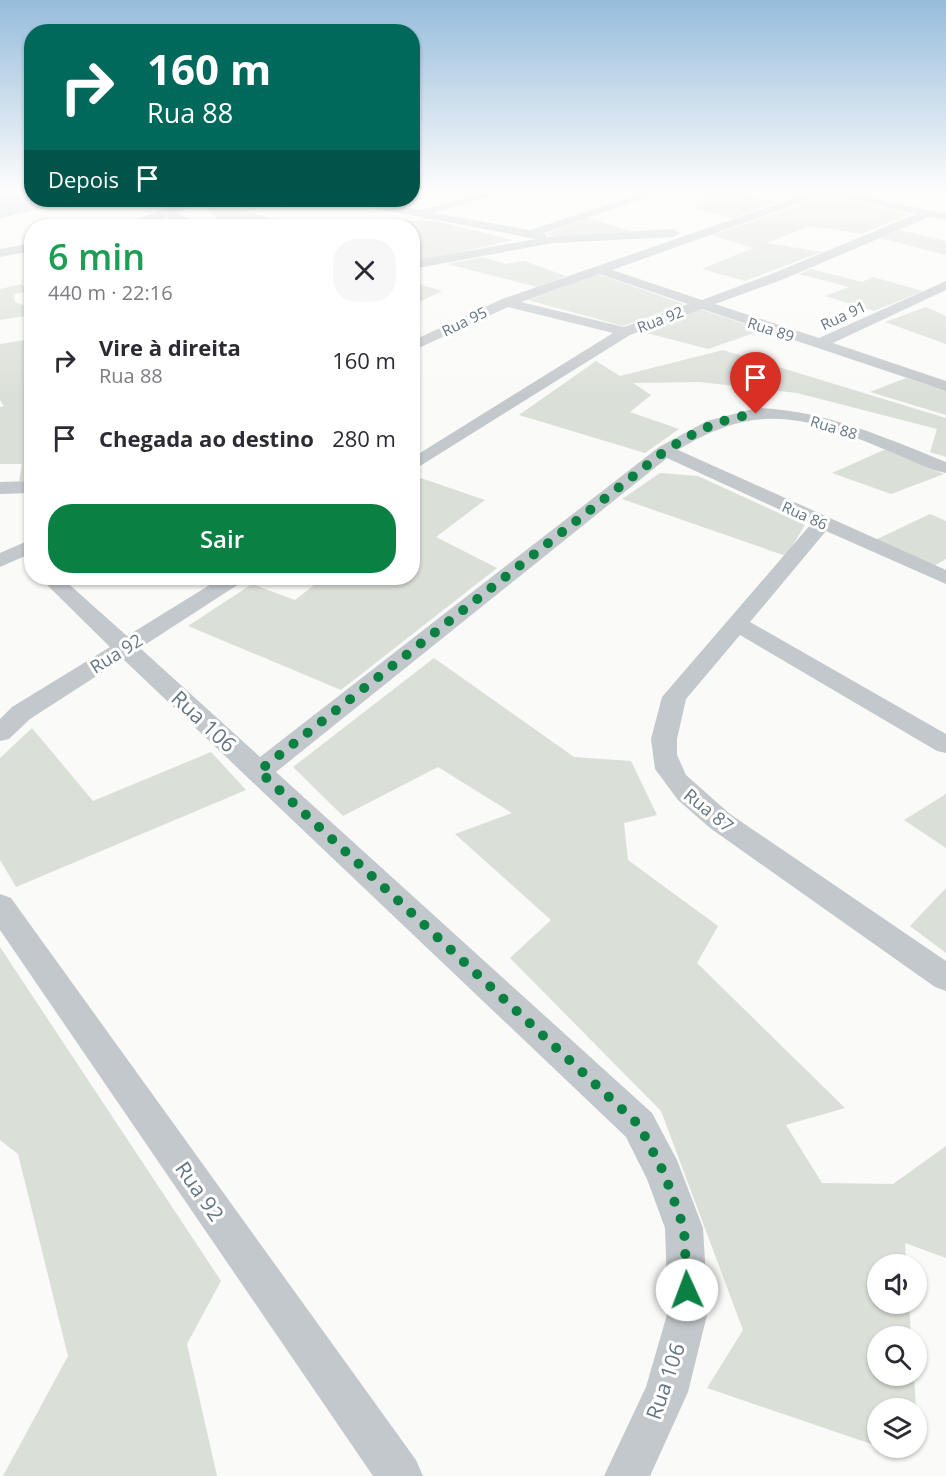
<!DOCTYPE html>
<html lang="pt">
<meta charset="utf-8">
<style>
:root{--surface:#fff;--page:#f7f7f7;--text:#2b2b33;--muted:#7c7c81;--accent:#0b8043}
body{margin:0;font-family:"Open Sans",sans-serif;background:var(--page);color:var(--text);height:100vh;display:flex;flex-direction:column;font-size:22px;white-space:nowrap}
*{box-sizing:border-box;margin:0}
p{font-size:20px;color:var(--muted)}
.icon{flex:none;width:33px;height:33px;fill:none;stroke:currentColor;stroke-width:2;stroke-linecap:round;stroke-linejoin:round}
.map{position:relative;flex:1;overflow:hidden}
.panel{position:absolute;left:24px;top:219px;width:396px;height:366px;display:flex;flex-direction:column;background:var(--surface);border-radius:24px;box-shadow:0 2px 4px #0004}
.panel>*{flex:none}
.banner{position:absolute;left:24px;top:24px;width:396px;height:183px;border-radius:24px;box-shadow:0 2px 4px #0004;background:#00695c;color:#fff;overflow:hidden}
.fabs{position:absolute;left:867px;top:1254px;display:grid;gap:12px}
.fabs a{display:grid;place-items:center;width:60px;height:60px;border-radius:50%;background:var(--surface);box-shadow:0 2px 4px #0004;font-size:30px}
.pin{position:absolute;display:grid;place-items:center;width:51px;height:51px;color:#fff;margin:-62px -26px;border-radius:50% 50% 50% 0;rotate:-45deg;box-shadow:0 0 6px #0007}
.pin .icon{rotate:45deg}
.me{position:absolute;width:66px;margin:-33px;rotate:358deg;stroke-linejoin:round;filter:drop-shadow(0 0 4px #0008)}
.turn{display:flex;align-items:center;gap:21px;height:126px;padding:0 24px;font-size:27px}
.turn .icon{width:78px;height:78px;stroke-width:2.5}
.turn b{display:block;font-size:42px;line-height:51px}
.then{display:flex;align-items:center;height:57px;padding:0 24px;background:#0003;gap:12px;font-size:22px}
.round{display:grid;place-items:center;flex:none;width:63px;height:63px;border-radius:24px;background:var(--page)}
.head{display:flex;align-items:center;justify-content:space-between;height:102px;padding:0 24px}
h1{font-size:36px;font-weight:600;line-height:45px;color:#1e9e55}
.action{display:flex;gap:12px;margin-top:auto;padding:12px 24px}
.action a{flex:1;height:69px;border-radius:24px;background:var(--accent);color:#fff;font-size:24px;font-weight:600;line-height:69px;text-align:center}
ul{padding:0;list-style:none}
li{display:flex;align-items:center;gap:18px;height:78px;padding:0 24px}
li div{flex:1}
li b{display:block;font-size:22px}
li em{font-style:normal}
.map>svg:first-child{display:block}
</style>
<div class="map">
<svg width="946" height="1476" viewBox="0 0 946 1476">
<rect width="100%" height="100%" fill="#fafaf8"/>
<g fill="#dadfd7">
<polygon points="682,189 732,189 754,194 749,197 777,202 732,218 690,208 713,200 672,191"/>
<polygon points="826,196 908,214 862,234 811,226 766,243 822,252 745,281 702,269 753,248 712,235"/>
<polygon points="213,200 273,219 437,221 513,240 413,263 412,226 222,226 209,209"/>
<polygon points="588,218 637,233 560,237 544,234"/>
<polygon points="899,230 946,241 946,255 880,238"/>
<polygon points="483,257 505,264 524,261 566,276 537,287 447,264"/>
<polygon points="811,269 862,282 873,277 923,291 874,311 825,296 849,287 799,274"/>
<polygon points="597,274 684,304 623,326 528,300"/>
<polygon points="413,282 442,291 413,305"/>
<polygon points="22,284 27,292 14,294 15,302 31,308 31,315 0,320 0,289"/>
<polygon points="926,307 946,316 946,344 885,322"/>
<polygon points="700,309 763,330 708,349 643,332"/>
<polygon points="31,339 31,482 19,481 22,464 0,464 0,407 4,406 0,400 0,344"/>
<polygon points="723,350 946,418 946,457 930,452 937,429 797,393 700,382 633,383 651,395 630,412 679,429 645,453 519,415 596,361 620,376"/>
<polygon points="906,378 946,391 946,415 870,392"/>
<polygon points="886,449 944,474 891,494 832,473"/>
<polygon points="660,473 698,476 805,525 786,556 622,499"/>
<polygon points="415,476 485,500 436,537 497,568 341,690 188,626 252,584 295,600 323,578 412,578"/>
<polygon points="930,514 946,521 946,559 934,566 873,541"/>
<polygon points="434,658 574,757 631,761 657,815 624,823 628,860 718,926 697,963 845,1108 786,1125 822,1183 893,1184 946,1146 946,1258 905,1243 906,1264 878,1264 878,1304 909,1304 911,1336 878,1336 878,1376 914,1376 916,1408 878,1408 877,1446 707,1388 743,1330 661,1111 510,958 551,920 455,834 512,813 438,767 343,816 293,767"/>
<polygon points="32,728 93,801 211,752 246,790 16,887 0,860 0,758"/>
<polygon points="946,794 946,848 904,820"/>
<polygon points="946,888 946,953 910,926"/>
<polygon points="0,947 221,1281 187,1344 217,1476 3,1476 68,1356 18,1154 0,1140"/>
</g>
<polygon fill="#bbc7cb" points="0,189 31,189 32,200 77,200 0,218"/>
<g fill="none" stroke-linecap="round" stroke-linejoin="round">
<g fill="#c3c8cc" fill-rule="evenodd">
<polygon points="497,189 514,189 434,213 530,230 656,189 671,189 544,233 547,237 674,229 680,233 674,237 553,243 412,269 412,261 536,239 348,203 343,200 363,200 422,210"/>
<path d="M 810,189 L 830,189 L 946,214 L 946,220 L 929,217 L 784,279 L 715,304 L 819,338 L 946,281 L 946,290 L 833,343 L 946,381 L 946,391 L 702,309 L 630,335 L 412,471 L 412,458 L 613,333 L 508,307 L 412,351 L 412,341 L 502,299 L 812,192 ZM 825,194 L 916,214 L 774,273 L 702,300 L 612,270 ZM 599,274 L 688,304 L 624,327 L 521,302 Z"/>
<polygon points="187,200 200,200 177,213 202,226 189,226 167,217 136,226 119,226"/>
<polygon points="294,200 312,200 284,208 278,205"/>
<polygon points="32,243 32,251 0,257 0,249"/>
<path d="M 757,408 C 824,410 884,437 946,462 L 946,473 C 927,469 909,459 891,452 C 808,417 759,400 678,450 L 946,570 L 946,584 L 826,531 L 750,622 L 946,734 L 946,753 L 937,751 L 740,635 L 686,699 L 677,739 L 677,755 L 686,775 L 730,814 L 946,961 L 946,991 L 935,987 L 710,828 L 678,800 L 655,769 L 651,739 L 662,697 L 811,524 L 667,458 L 276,772 L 652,1113 L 677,1160 L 703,1228 L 708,1311 L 688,1392 L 650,1476 L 604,1476 L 646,1387 L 668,1311 L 665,1228 L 647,1179 L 626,1137 L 123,659 L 30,719 L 9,739 L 0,741 L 0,719 L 12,707 L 110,647 L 40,578 L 62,578 L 127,636 L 221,578 L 245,578 L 242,582 L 140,648 L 260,757 L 659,447 L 707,421 Z"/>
<polygon points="32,481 32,493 0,494 0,482"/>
<polygon points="32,539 32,553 0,567 0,553"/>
<polygon points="0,894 11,898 416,1460 423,1476 373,1476 0,930"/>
</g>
</g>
<linearGradient id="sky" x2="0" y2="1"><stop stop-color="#96bcdc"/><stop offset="0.48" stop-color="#fdfdfc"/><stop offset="1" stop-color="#fdfdfc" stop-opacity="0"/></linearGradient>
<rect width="946" height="396" fill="url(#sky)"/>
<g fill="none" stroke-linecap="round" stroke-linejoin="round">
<path stroke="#0b8043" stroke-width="10" stroke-dasharray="0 18" d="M 687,1290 L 684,1228 L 664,1173 L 639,1125 L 259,771 L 665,451 C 695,432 720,418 756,414"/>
</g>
<g text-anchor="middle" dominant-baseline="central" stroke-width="6" stroke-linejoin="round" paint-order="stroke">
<g font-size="15" fill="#657683" stroke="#fff">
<text transform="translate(843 315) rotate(-25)">Rua 91</text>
<text transform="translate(660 319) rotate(-21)">Rua 92</text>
<text transform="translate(464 321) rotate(-26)">Rua 95</text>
<text transform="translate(771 329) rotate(18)">Rua 89</text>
<text transform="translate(834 427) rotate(17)">Rua 88</text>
<text transform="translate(805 515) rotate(24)">Rua 86</text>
</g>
<g font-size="18" fill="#657683" stroke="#fff">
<text transform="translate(116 653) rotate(-32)">Rua 92</text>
<text transform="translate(709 810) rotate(39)">Rua 87</text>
</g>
<g font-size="21" fill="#657683" stroke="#fff">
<text transform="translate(204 721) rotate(43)">Rua 106</text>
<text transform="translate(200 1191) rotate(55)">Rua 92</text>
<text transform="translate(665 1381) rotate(-71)">Rua 106</text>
</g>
</g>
</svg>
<div class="fabs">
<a><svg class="icon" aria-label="sound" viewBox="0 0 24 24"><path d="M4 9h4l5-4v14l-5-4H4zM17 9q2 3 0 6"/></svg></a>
<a><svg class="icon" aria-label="search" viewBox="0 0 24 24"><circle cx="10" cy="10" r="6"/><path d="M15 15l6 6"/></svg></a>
<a><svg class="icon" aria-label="layers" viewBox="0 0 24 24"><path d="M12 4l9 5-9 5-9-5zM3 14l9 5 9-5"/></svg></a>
</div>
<div class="pin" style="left:756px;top:414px;background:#d93025"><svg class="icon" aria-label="arrive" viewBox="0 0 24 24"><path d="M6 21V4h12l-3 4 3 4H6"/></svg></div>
<svg class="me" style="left:687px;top:1290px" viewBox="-20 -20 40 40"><circle r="19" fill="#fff"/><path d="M0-13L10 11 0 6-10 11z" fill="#0b8043"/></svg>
<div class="banner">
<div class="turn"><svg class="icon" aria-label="right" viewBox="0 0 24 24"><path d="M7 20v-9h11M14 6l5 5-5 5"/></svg><div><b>160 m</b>Rua 88</div></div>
<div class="then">Depois<svg class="icon" aria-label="arrive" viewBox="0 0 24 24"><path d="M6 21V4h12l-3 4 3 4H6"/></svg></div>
</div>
<section class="panel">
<div class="head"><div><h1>6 min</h1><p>440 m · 22:16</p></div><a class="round"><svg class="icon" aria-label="close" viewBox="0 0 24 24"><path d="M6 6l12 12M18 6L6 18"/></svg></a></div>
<ul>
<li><svg class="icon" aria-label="right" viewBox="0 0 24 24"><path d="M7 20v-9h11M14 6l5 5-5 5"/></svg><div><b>Vire à direita</b><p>Rua 88</p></div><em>160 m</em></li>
<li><svg class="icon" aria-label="arrive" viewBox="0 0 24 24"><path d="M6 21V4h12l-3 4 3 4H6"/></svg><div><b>Chegada ao destino</b></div><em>280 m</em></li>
</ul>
<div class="action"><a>Sair</a></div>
</section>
</div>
